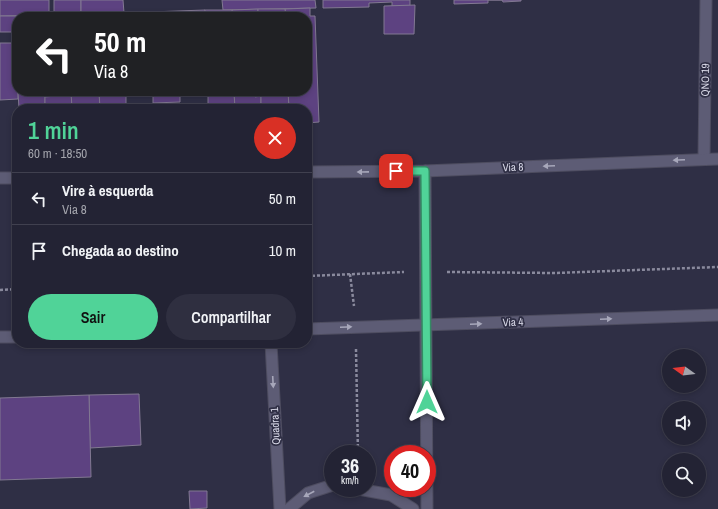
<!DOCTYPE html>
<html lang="pt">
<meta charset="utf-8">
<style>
:root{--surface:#232334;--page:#2f2f40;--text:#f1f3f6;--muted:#a3a4ac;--line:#40404f;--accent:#50d398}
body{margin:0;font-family:"Archivo Narrow",sans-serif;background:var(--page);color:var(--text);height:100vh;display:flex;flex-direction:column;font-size:15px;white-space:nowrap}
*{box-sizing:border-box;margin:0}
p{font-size:13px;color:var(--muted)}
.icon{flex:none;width:22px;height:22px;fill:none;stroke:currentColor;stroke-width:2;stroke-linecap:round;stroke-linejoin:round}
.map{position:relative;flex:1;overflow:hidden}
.details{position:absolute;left:12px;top:104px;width:300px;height:244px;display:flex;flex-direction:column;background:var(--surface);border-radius:16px;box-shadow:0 2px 6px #0003,0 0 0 1px var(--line)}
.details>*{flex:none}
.guide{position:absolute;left:12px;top:12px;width:300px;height:84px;border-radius:16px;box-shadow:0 2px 6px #0003,0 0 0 1px var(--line);background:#202124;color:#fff;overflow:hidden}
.needle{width:26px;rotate:285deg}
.buttons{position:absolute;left:662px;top:349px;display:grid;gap:8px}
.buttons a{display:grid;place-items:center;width:44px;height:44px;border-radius:50%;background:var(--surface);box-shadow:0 2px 6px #0003,0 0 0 1px var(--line);font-size:20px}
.speed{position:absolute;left:324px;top:445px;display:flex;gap:8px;font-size:20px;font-weight:700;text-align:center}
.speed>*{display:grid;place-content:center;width:52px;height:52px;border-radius:50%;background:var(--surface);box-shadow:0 2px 6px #0003,0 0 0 1px var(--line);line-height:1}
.speed small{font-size:10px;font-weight:400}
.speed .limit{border:6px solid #d22;background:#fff;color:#111}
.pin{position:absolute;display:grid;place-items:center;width:34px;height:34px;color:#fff;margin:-17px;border-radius:8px;box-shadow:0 2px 6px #0006}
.me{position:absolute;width:44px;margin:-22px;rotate:0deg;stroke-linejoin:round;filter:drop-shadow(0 0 3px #0008)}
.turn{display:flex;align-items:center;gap:14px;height:84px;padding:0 16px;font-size:18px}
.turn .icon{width:52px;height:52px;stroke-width:2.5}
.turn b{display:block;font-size:28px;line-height:34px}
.round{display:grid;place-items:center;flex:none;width:42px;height:42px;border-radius:21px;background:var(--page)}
.head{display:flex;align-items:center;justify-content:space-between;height:68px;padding:0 16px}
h1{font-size:24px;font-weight:600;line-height:30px;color:var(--accent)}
.button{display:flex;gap:8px;margin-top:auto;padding:8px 16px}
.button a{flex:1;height:46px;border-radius:24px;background:var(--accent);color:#111;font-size:16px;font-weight:600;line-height:46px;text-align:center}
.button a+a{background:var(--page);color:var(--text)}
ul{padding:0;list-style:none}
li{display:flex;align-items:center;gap:12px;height:52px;padding:0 16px;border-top:1px solid var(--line)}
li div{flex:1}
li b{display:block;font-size:15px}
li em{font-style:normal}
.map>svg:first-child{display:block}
</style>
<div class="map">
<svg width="718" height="509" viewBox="0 0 718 509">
<rect width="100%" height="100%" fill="#2f2f45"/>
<g fill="#5d4281" stroke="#827992">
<polygon points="0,0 49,0 49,15 0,16"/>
<rect x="54" y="0" width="27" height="15"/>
<polygon points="81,0 123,0 124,13 81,15"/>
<polygon points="222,0 315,0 316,8 223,10"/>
<polygon points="323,0 410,0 410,6 392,6 392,2 369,3 369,7 323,8"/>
<polygon points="454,0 521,0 521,1 503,2 502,0 488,0 488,3 454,4"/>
<polygon points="415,5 414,34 384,34 384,6"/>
<polygon points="310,8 310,16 315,16 319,122 307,123 307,109 289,109 288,91 307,91 307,17 286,17 285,9"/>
<polygon points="258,9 258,17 232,17 232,10"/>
<polygon points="258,9 285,9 286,17 258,17"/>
<polygon points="205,10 205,17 177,17 177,11"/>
<rect x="205" y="10" width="27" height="7"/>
<polygon points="177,11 177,17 151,17 151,12"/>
<polygon points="151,12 151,17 124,17 124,13"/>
<polygon points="124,13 124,17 97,17 97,14"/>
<polygon points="97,14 97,17 70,17 70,15"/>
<polygon points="43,15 43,17 17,17 17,43 16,16"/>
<rect x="46" y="15" width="24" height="2"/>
<rect x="0" y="16" width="16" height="16"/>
<polygon points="0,43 14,43 14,45 17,45 18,99 0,100"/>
<polygon points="18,91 45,91 45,109 19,109"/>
<polygon points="56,91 71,91 72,109 45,109 45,97 56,96"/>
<polygon points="71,91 99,91 100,109 72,109"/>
<polygon points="99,91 126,91 126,109 100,109"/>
<polygon points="153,91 180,91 180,102 153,103"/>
<polygon points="180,91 208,91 208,93 180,94"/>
<polygon points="208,91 234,91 235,109 208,109"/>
<polygon points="234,91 255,91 255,97 261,96 261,109 235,109"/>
<polygon points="261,91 288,91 289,109 261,109"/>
<polygon points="139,394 141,445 90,448 89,395"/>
<polygon points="89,395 91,477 0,480 0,398"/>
<polygon points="189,491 207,491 207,508 190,509"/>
</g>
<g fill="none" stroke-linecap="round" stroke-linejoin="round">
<defs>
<polyline id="minor" points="704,159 706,0"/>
<g id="tertiary">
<polyline points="425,171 427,509"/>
<polyline points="271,343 280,509"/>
<polyline points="353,488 391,495 413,509"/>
<polyline points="289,509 308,493 333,485"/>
</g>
<g id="secondary">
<polyline points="307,172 425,171 718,159"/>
<polyline points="0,178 17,178"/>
<polyline points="307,329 718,315"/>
<polyline points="0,337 17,337"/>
</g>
</defs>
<use href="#minor" stroke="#4e4d60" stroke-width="13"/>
<use href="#tertiary" stroke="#4e4d60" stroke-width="13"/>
<use href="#secondary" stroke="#4e4d60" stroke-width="13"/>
<g stroke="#8a8a9d" stroke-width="2.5" stroke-dasharray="3 2" stroke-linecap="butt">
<polyline points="447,272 555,273 718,267"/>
<polyline points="350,274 354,306"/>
<polyline points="307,276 404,272"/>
<polyline points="0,290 17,289"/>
<polyline points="356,349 358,454"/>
</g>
<use href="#minor" stroke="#5d5c75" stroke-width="11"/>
<use href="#tertiary" stroke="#5d5c75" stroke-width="11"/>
<use href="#secondary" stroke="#5d5c75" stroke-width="11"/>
</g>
<defs><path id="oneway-solid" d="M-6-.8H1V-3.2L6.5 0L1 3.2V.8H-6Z"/></defs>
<g fill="#a7a7ba">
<use href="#oneway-solid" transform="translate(679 160) rotate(178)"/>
<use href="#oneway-solid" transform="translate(549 166) rotate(178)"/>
<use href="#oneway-solid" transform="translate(363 172) rotate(179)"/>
<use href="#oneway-solid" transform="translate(606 319) rotate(-2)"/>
<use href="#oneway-solid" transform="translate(476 324) rotate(-2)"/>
<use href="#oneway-solid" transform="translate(346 327) rotate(-2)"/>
<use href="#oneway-solid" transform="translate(273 382) rotate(87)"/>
<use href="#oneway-solid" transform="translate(309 494) rotate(152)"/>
</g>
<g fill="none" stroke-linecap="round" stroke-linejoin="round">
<defs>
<polyline id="route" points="396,171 425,171 427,402"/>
</defs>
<use href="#route" stroke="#348963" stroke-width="10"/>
<use href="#route" stroke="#50d398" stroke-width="7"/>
</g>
<g text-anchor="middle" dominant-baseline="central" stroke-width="3.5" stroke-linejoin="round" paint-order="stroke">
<g font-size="11" fill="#d9d9e8" stroke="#2f2f45">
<text transform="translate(705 80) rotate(-89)">QNO 19</text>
<text transform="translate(513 167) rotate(-2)">Via 8</text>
<text transform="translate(513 322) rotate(-2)">Via 4</text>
<text transform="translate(275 426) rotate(-93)">Quadra 1</text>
</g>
</g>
</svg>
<div class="buttons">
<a><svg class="needle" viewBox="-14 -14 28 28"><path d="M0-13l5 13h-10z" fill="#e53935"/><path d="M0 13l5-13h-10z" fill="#a3a4ac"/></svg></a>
<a><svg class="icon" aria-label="sound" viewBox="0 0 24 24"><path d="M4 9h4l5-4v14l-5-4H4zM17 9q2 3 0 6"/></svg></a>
<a><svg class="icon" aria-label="search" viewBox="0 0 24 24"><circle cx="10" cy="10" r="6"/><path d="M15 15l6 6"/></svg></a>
</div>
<div class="speed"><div>36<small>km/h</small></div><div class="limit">40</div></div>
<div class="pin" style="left:396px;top:171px;background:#d93025"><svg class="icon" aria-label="arrive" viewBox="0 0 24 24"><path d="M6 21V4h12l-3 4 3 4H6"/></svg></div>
<svg class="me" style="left:427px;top:402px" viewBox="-20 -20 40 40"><path d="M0-17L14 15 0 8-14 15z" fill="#50d398" stroke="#fff" stroke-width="4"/></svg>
<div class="guide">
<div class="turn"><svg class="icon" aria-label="left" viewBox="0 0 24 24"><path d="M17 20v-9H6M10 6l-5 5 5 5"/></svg><div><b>50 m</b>Via 8</div></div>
</div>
<section class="details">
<div class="head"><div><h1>1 min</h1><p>60 m · 18:50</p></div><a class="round" style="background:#d93025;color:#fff"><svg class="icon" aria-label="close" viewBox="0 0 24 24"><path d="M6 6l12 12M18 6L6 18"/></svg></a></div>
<ul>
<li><svg class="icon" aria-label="left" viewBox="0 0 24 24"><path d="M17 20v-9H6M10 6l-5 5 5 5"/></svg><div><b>Vire à esquerda</b><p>Via 8</p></div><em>50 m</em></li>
<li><svg class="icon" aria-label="arrive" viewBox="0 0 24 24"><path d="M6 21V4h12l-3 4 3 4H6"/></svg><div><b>Chegada ao destino</b></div><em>10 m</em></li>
</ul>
<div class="button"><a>Sair</a><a>Compartilhar</a></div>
</section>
</div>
